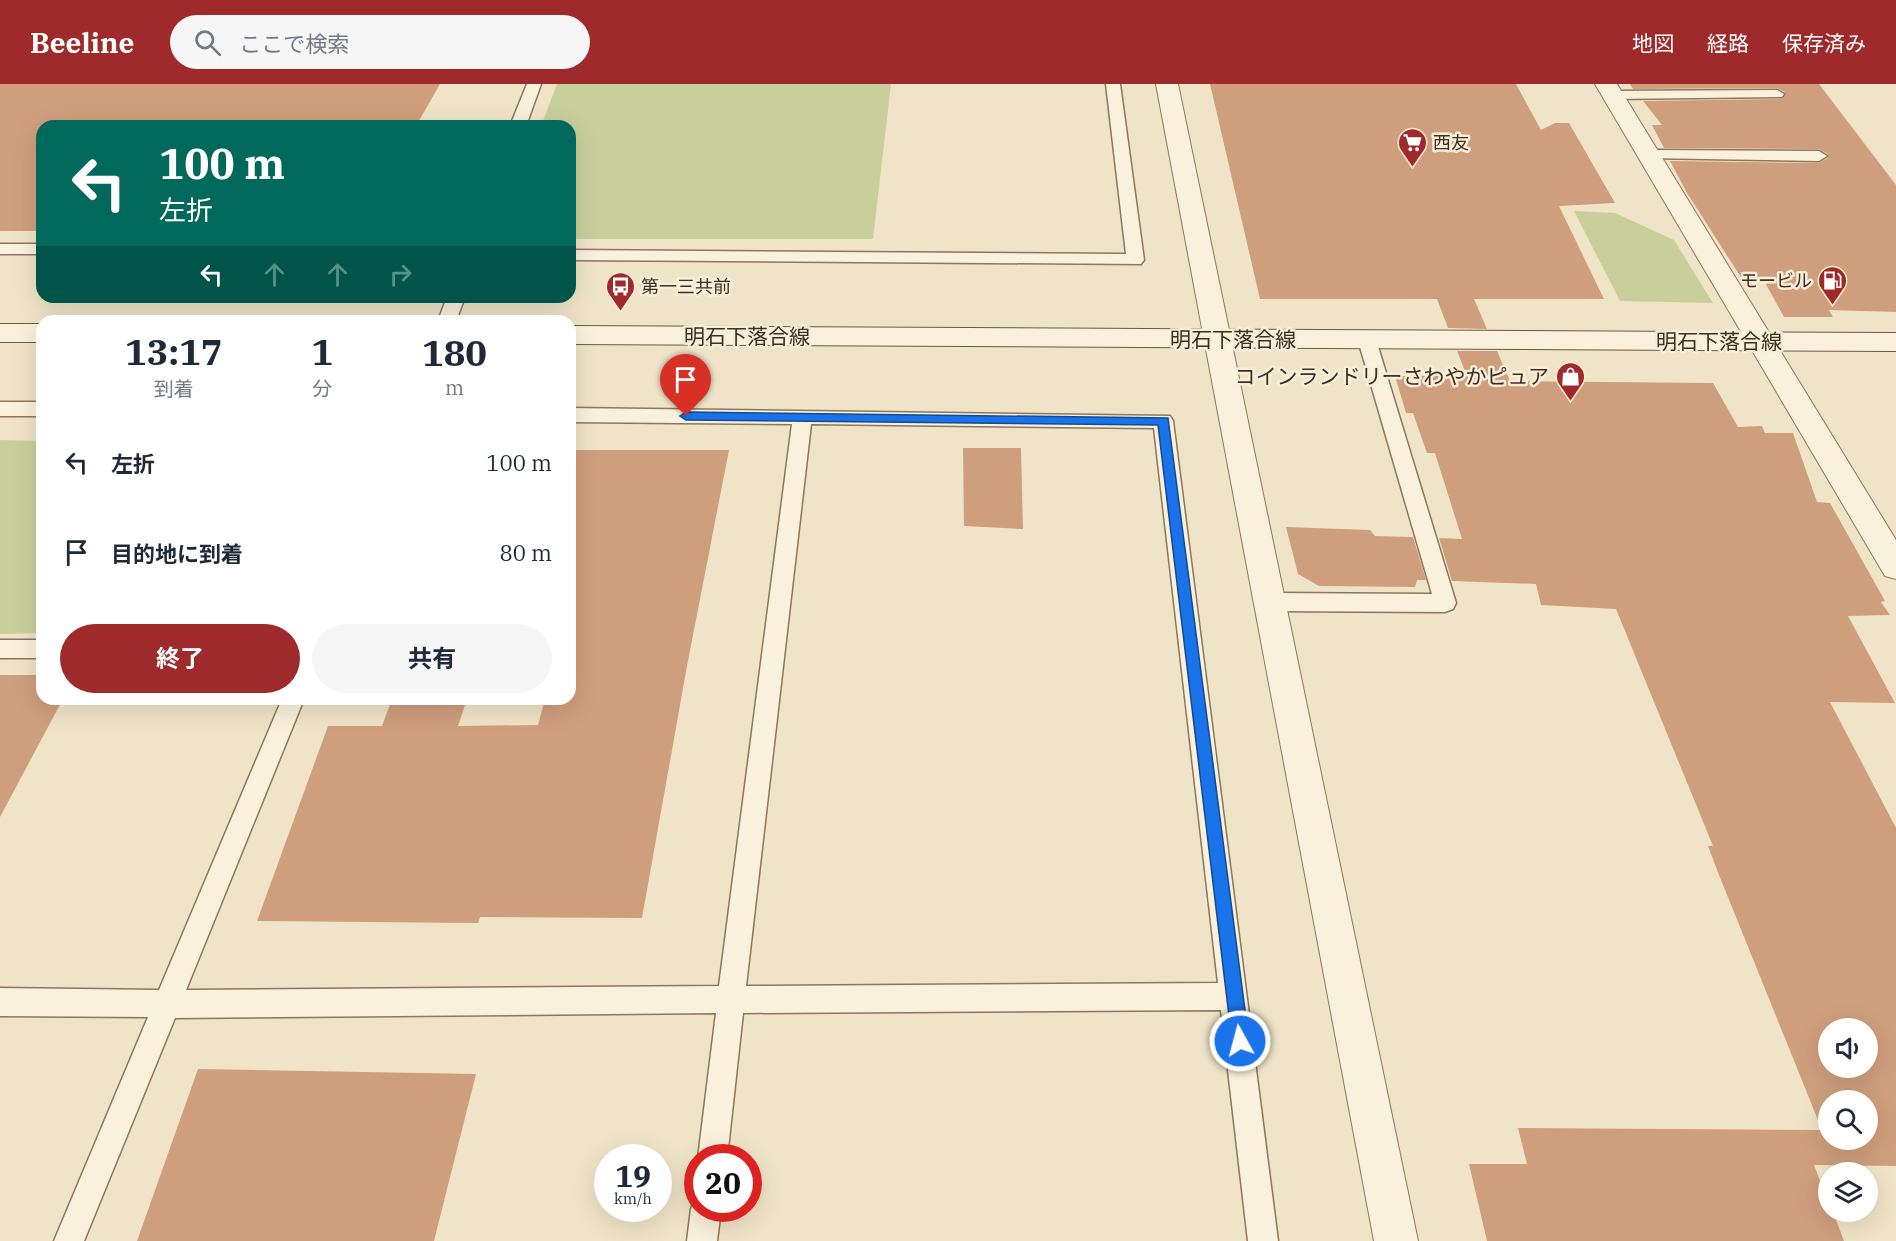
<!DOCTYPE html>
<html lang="ja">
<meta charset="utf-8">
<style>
:root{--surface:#fff;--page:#f6f6f7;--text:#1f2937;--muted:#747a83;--accent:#9e2a2b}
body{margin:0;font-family:"IBM Plex Serif","Noto Sans JP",serif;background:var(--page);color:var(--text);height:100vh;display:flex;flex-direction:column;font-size:22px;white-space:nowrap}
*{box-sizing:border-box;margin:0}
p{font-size:20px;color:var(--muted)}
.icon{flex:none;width:33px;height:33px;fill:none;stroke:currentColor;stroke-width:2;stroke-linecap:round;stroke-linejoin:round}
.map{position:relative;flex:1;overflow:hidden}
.sheet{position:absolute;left:36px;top:231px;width:540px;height:390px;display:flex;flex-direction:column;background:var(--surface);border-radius:18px;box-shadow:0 6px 24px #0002}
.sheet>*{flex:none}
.banner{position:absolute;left:36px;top:36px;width:540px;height:183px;border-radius:18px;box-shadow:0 6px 24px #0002;background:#00695c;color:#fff;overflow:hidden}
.controls{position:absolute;left:1818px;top:934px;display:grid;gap:12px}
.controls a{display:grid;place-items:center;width:60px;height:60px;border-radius:50%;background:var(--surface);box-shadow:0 6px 24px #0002;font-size:30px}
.speed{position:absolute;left:594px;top:1060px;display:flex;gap:12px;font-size:30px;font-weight:700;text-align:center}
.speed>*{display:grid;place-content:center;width:78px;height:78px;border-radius:50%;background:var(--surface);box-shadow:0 6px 24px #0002;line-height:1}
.speed small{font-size:15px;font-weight:400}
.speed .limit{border:9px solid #d22;background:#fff;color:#111}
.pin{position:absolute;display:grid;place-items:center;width:51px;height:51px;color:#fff;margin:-62px -26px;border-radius:50% 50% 50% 0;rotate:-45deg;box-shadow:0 0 6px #0007}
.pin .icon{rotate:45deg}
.me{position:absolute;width:66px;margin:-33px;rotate:353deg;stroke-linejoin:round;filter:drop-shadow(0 0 4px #0008)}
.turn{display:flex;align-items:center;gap:21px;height:126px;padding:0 24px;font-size:27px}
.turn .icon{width:78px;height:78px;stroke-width:2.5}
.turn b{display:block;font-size:42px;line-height:51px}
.lanes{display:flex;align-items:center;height:57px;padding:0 24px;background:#0003;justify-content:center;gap:30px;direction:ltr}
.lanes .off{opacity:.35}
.eta{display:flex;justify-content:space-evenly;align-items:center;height:102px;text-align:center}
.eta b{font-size:36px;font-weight:700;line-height:42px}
.button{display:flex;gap:12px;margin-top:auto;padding:12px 24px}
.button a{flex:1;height:69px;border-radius:36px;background:var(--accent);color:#fff;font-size:24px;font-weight:700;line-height:69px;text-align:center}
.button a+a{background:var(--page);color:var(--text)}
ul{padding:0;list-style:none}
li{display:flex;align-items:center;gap:18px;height:90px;padding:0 24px}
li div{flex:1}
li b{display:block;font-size:22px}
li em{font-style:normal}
header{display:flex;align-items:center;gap:36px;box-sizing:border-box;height:84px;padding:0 30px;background:var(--accent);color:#fff}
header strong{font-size:28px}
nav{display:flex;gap:33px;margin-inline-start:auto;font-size:21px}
.search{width:420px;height:54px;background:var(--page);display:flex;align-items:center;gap:15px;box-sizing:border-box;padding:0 21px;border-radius:33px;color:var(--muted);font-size:22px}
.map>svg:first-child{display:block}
</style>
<header>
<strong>Beeline</strong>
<div class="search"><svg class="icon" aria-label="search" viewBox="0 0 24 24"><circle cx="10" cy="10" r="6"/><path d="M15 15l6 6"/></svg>ここで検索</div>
<nav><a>地図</a><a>経路</a><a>保存済み</a></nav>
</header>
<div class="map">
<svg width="1896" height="1157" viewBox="0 0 1896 1157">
<rect width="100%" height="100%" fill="#f0e4c8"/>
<g fill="#c9cf9b">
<polygon points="557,0 891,0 873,155 570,155 570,42 541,42"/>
<polygon points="1574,127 1615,129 1674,156 1713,219 1620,217"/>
<polygon points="0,356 42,357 42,549 0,550"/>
</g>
<g fill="#cf9f7d" fill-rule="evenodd">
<polygon points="0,0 440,0 416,42 42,42 42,147 0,147"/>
<polygon points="1210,0 1516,0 1541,46 1555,39 1569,39 1615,119 1559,122 1604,215 1474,215 1487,245 1448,244 1437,215 1260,215"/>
<polygon points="1630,0 1819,0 1896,101 1896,228 1829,226 1833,233 1784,233 1763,195 1742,195 1687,109 1670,77 1819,79 1828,74 1828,70 1819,65 1664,64 1652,41 1662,41 1643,17 1782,15 1785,8 1777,4 1633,5"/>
<path d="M 1457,267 L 1497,267 L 1510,297 L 1713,299 L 1738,343 L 1762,342 L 1765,349 L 1793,349 L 1817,418 L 1830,419 L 1885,517 L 1881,518 L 1890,531 L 1848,532 L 1895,619 L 1830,618 L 1896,744 L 1896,1082 L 1814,1081 L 1828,1117 L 1828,1128 L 1833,1128 L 1844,1157 L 1487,1157 L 1469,1080 L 1527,1080 L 1518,1044 L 1822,1046 L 1719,791 L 1708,762 L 1713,762 L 1616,525 L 1541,521 L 1536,500 L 1452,497 L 1439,454 L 1462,455 L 1435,369 L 1427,369 L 1413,329 L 1406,329 L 1395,292 L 1467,292 ZM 1828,945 L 1868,945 L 1868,984 L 1828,984 ZM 1828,1017 L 1868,1017 L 1868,1056 L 1828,1056 Z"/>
<polygon points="963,364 1021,364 1023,445 964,442"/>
<polygon points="570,366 729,366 687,582 642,834 480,833 478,839 257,837 328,642 382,642 392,615 467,615 458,642 538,641 545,615 570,615"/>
<polygon points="1286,443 1370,446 1375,452 1413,453 1426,496 1417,496 1415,503 1319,502 1298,490"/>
<polygon points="0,591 42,591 42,615 63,615 0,733"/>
<polygon points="198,985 476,990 434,1157 137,1157"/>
</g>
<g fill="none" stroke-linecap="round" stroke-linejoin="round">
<defs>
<g id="service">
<polygon points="527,0 541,0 526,42 510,42"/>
<polygon points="1106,0 1120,0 1144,176 1141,180 570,176 570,166 1126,170"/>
<polygon points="1777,6 1784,10 1782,13 1612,15 1605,11 1612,7"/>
<polygon points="1651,66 1819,67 1827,72 1819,77 1645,74 1643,71"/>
<rect x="0" y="160" width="42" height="10"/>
<polygon points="447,213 465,213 456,237 438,237"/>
<polygon points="1367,250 1373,252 1376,256 1456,519 1453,525 1445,528 1270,527 1262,524 1259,518 1262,512 1270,509 1432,510 1358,256 1361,252"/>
<rect x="0" y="318" width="42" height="14"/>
<path d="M 570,324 L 1170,332 L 1173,337 L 1278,1157 L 1248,1157 L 1221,926 L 743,929 L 727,1074 L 698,1074 L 716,929 L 175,934 L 84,1157 L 54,1157 L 148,933 L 0,932 L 0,904 L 159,906 L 282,615 L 304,615 L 186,906 L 719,902 L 792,340 L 570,338 ZM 811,340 L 1154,344 L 1218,899 L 746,902 Z"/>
<rect x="0" y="556" width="42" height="18"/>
<polygon points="695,1114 698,1114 698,1125 721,1125 717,1157 687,1157 691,1125"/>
</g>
<g id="minor">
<polygon points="1156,0 1178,0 1418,1157 1374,1157"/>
<polygon points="1595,0 1617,0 1896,456 1896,495 1885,492"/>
</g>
<g id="secondary">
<rect x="0" y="240" width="42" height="18"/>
<polygon points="570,242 1896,249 1896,267 570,260"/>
</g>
</defs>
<use href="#service" stroke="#8d765c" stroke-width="3"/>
<use href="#minor" stroke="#8d765c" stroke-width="2"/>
<use href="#secondary" stroke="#6f573f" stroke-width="2"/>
<use href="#service" fill="#faf1dc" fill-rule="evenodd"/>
<use href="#minor" fill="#faf1dc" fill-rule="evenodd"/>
<use href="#secondary" fill="#faf1dc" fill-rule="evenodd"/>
</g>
<polygon fill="#1a73e8" stroke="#114b97" stroke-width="1.5" points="686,328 1168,334 1249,957 1246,963 1240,965 1235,963 1232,957 1158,341 686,336 680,332"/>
<defs>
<symbol id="supermarket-pin" viewBox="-11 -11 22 30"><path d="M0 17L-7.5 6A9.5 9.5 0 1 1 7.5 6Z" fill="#9e2a2b" stroke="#f7eed8"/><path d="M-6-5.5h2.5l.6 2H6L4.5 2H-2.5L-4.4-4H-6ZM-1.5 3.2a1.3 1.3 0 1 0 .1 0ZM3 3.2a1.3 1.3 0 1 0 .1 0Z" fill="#fff"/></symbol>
<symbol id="fuel-pin" viewBox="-11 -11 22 30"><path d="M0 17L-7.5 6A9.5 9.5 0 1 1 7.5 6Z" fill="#9e2a2b" stroke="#f7eed8"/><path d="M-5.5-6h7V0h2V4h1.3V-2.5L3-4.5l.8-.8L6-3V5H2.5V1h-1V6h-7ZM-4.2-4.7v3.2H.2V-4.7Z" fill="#fff"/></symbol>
<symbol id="bus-pin" viewBox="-11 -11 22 30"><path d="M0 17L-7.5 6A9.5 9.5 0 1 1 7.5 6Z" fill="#9e2a2b" stroke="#f7eed8"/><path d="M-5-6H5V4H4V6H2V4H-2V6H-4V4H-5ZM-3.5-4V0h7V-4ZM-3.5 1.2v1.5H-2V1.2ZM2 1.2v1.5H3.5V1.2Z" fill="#fff"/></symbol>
<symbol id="shop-pin" viewBox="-11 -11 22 30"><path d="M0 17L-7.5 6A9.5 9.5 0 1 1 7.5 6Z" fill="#9e2a2b" stroke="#f7eed8"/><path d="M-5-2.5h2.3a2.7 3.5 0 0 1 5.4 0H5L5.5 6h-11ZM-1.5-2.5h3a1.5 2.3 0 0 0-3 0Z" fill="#fff"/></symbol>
</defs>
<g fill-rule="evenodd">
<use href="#supermarket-pin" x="1396" y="42" width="33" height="45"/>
<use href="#fuel-pin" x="1816" y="180" width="33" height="45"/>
<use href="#bus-pin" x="604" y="186" width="33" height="45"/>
<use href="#shop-pin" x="1554" y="276" width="33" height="45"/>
</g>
<g text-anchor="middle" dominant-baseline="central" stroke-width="5" stroke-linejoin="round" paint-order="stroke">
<g font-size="18" fill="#3d2e20" stroke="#f7eed8" text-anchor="start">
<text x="1433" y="58">西友</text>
<text x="1812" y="196" text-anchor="end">モービル</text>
<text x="641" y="202">第一三共前</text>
</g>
<g font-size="21" fill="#3d2e20" stroke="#f7eed8">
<text x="747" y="252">明石下落合線</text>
<text x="1233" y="255">明石下落合線</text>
<text x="1719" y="257">明石下落合線</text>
</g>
<g font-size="21" fill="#3d2e20" stroke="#f7eed8" text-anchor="end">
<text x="1549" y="292">コインランドリーさわやかピュア</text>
</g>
</g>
</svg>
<div class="controls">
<a><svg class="icon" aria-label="sound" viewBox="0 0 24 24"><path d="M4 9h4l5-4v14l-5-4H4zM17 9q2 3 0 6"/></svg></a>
<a><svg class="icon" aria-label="search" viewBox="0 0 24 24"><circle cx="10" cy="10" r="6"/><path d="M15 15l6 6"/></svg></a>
<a><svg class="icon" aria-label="layers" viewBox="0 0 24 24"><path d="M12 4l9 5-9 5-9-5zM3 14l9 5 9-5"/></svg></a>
</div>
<div class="speed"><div>19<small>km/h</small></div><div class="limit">20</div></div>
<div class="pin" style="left:686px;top:332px;background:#d93025"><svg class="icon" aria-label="arrive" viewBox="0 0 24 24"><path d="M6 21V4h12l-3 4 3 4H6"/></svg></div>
<svg class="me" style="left:1240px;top:957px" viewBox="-20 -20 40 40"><circle r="17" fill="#1a73e8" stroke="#fff" stroke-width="3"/><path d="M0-11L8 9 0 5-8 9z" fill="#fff"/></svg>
<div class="banner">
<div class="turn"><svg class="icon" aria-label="left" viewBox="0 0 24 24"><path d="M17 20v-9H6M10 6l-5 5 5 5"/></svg><div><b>100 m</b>左折</div></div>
<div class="lanes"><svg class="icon" aria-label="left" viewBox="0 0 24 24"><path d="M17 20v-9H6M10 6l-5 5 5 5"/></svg><svg class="icon off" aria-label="ahead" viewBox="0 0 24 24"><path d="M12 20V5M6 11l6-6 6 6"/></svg><svg class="icon off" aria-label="ahead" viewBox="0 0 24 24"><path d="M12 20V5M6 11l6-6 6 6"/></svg><svg class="icon off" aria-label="right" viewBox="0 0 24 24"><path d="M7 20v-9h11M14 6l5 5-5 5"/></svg></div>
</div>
<section class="sheet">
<div class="eta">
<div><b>13:17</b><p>到着</p></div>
<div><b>1</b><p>分</p></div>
<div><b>180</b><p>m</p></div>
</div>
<ul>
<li><svg class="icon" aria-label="left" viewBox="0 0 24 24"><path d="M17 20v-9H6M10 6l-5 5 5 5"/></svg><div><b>左折</b></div><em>100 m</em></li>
<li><svg class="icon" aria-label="arrive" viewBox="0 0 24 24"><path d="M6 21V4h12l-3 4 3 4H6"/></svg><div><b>目的地に到着</b></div><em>80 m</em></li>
</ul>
<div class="button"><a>終了</a><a>共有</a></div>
</section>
</div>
